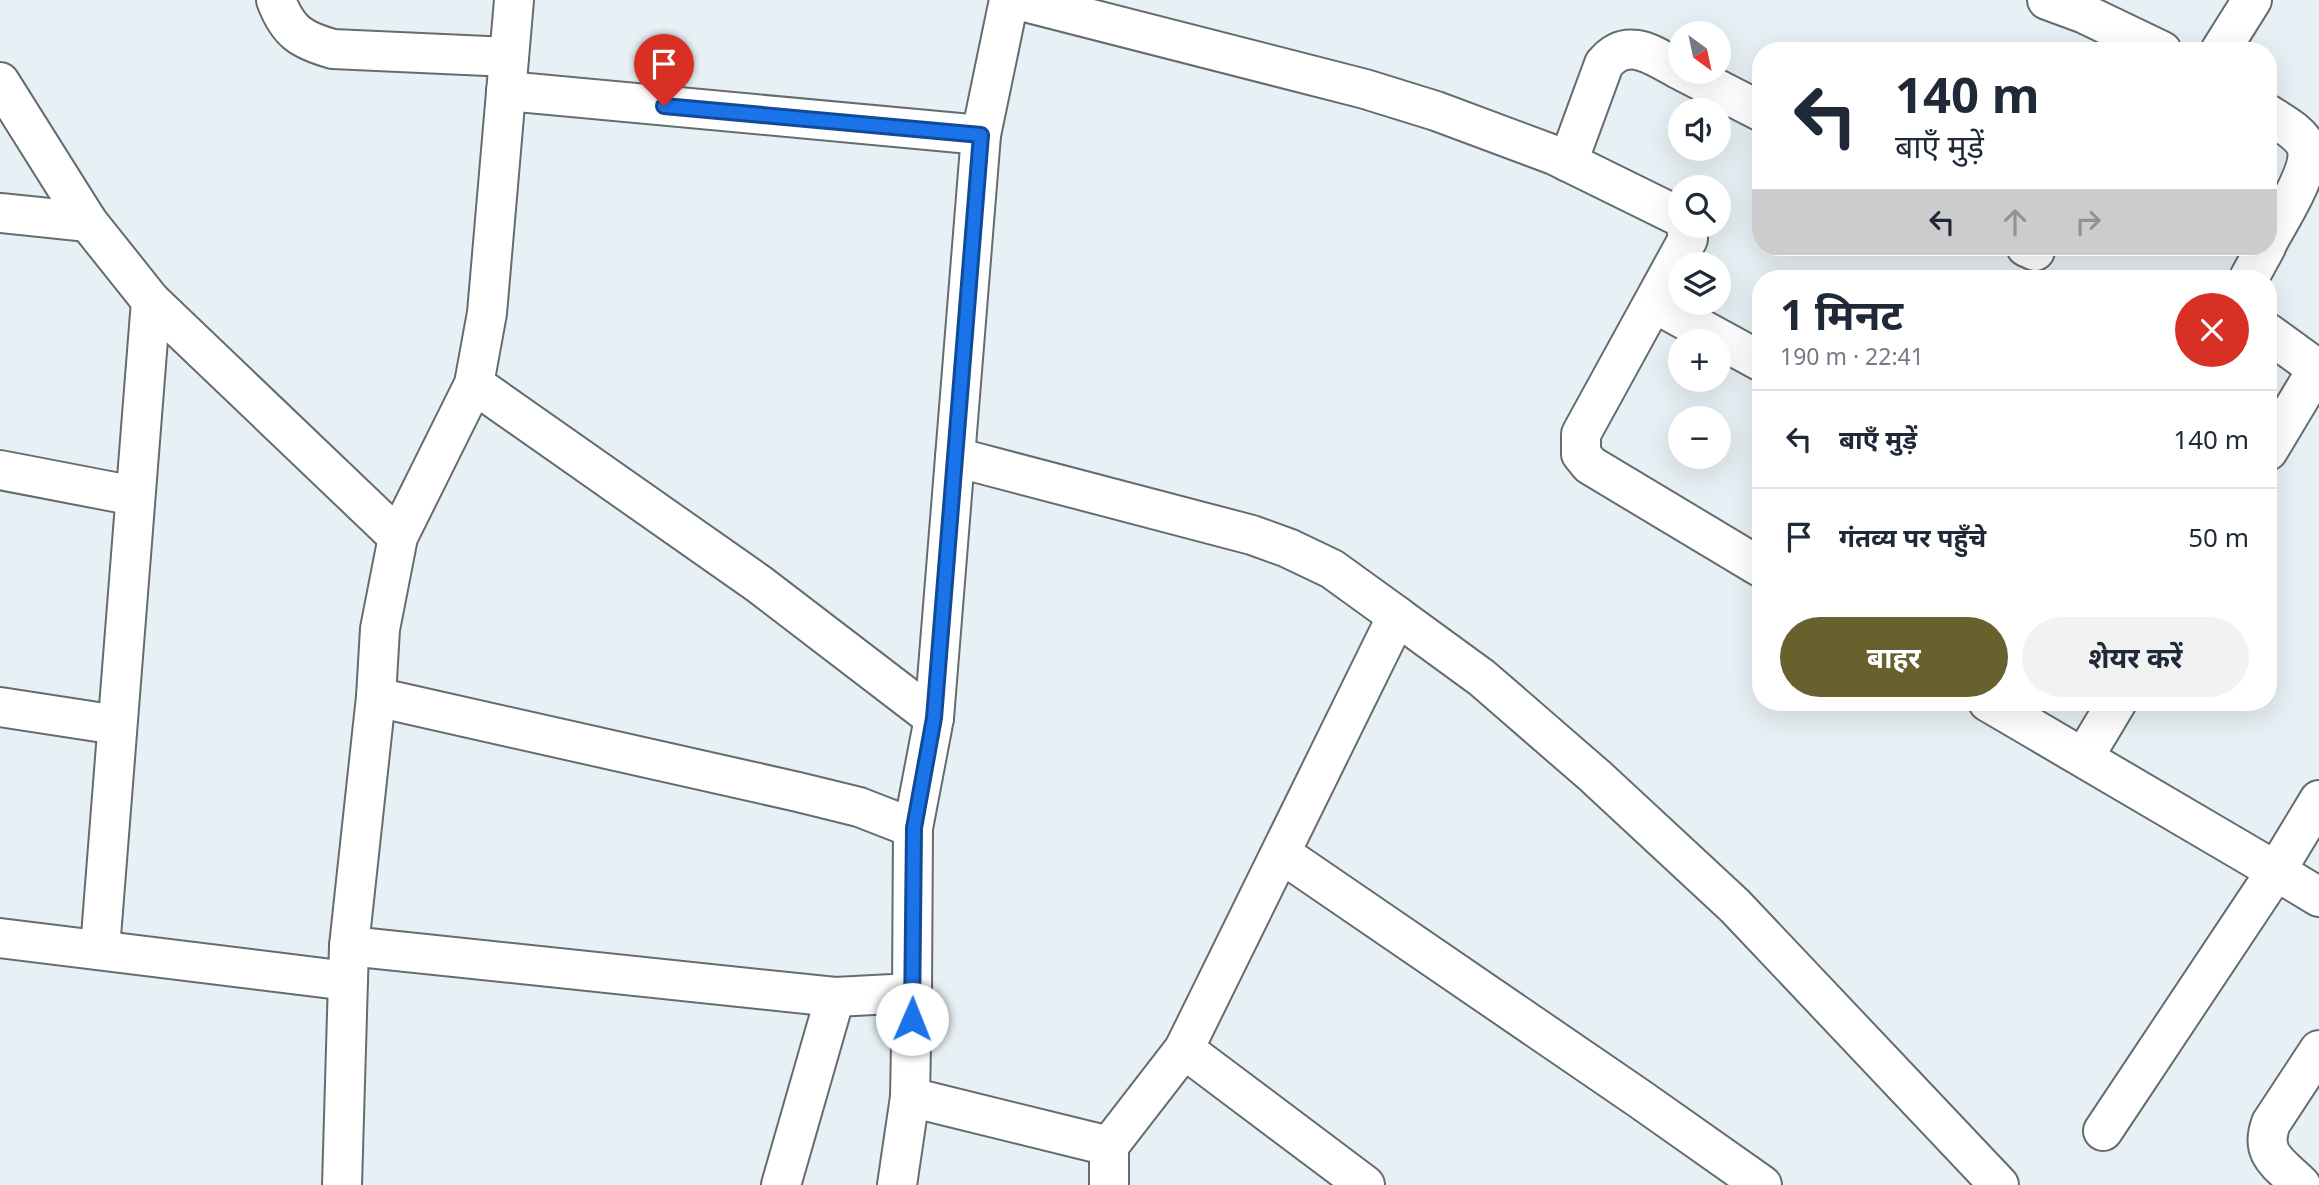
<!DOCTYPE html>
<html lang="hi">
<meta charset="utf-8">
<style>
:root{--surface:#fff;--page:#f2f2f3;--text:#1f2937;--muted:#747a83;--line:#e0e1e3;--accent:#68602d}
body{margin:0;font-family:"Noto Sans","Noto Sans Devanagari",sans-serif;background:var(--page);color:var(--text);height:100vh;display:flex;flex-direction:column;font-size:26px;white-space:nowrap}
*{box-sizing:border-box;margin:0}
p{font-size:23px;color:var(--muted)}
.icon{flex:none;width:38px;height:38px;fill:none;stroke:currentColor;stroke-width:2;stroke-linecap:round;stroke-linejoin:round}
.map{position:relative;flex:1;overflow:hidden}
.sheet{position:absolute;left:1752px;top:270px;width:525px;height:441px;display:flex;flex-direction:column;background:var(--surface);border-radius:28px;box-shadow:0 7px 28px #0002}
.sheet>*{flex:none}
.guide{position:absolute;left:1752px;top:42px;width:525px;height:214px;border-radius:28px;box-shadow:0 7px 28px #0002;background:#fff;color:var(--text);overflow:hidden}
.needle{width:46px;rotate:147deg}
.buttons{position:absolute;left:1668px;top:21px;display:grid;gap:14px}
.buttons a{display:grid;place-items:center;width:63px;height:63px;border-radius:50%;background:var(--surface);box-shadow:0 7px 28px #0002;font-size:35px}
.pin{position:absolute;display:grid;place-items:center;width:60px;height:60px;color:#fff;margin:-72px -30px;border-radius:50% 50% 50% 0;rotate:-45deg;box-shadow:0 0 7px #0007}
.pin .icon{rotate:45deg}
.me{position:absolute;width:77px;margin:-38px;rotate:1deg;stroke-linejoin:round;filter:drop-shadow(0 0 5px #0008)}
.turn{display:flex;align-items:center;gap:24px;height:147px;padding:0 28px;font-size:32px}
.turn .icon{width:91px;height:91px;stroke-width:2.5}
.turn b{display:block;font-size:49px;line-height:60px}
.lanes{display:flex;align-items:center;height:66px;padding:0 28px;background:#0003;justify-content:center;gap:35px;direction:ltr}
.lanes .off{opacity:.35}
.round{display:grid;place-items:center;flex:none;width:74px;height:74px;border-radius:37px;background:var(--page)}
.head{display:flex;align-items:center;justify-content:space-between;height:119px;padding:0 28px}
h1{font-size:42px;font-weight:700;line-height:52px}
.action{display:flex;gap:14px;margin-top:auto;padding:14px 28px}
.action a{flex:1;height:80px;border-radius:42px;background:var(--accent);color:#fff;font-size:28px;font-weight:700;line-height:80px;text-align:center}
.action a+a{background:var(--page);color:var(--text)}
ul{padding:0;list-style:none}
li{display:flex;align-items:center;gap:21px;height:98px;padding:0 28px;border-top:2px solid var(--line)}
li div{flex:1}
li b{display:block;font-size:26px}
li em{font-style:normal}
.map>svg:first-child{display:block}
</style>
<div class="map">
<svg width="2319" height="1185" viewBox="0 0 2319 1185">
<rect width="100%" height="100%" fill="#e7f0f4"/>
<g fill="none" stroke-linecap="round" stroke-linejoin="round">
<defs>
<g id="minor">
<path d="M 276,0 C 288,32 301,40 333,49 L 509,57"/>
<polyline points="1017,0 1365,89 1436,111 1554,155 1680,217"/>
<polyline points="2047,0 2085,14 2162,51"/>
<polyline points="2220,51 2252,0"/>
<polyline points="1684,72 1760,111"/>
<polyline points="0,82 88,222 151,301 398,537"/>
<polyline points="506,91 981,135"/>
<path d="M 2268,114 C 2280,122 2300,132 2306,146 C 2314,168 2279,221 2268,242"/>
<path d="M 1568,162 L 1604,64 C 1628,35 1654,56 1680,70"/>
<polyline points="0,213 88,222"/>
<polyline points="1686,226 1688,239 1581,434 1581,454 1590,465 1760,567"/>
<polyline points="2026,247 2035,251"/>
<polyline points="2249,278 2266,247"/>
<polyline points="1654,303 1760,361"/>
<polyline points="2268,333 2319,370"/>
<polyline points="474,384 759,584 934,718"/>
<polyline points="2268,451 2319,366"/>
<polyline points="955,457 1252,535 1288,548 1332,569 1397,616 1184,1049 1109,1146 1109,1185"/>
<polyline points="0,470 135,496"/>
<polyline points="1397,616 1482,678 1595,776 1735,906 1999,1185"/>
<polyline points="376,697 798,792 859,807 913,828"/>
<polyline points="1988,702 2276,871 2103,1131"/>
<polyline points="0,707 117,725"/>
<polyline points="2084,757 2117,702"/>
<polyline points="2319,800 2276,871 2319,897"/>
<polyline points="1282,854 1640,1099 1762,1185"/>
<polyline points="0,938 348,981"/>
<polyline points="349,946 835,997 912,993 913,828 934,718 981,135 1009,0"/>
<polyline points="100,949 151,301"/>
<polyline points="912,993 910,1097 1109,1146"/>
<polyline points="1184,1049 1365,1185"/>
<polyline points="342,1185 349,946 376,697 380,629 398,537 474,384 487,313 514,0"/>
<polyline points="781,1185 835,997"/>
<polyline points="897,1185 910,1097"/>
<path d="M 2301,1185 C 2280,1164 2259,1155 2271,1123 L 2319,1050"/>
</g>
</defs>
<use href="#minor" stroke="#646c6f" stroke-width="42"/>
<use href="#minor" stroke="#fff" stroke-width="38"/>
</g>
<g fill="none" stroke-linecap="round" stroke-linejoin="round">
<defs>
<polyline id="route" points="664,106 981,135 934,718 914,828 912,1019"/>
</defs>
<use href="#route" stroke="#114b97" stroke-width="18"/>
<use href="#route" stroke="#1a73e8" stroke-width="12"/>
</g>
</svg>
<div class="buttons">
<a><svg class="needle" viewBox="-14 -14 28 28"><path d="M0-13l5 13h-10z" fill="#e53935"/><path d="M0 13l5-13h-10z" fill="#747a83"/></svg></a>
<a><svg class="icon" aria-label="sound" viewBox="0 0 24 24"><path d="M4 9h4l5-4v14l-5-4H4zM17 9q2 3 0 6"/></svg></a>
<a><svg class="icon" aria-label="search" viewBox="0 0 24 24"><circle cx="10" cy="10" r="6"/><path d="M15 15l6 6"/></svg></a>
<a><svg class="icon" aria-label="layers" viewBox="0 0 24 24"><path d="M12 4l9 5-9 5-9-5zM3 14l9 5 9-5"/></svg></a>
<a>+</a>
<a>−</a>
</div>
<div class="pin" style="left:664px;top:106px;background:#d93025"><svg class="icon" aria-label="arrive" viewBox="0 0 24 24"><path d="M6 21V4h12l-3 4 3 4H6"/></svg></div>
<svg class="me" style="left:912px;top:1019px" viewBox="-20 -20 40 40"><circle r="19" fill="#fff"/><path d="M0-13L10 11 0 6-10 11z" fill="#1a73e8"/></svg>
<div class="guide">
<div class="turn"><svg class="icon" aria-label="left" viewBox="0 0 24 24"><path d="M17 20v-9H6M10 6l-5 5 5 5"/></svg><div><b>140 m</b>बाएँ मुड़ें</div></div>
<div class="lanes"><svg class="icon" aria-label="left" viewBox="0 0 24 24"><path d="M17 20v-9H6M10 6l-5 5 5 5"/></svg><svg class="icon off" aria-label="ahead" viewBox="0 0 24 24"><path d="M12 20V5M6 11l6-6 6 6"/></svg><svg class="icon off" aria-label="right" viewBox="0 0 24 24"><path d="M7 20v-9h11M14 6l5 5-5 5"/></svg></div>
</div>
<section class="sheet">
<div class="head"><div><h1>1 मिनट</h1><p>190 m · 22:41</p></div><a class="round" style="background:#d93025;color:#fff"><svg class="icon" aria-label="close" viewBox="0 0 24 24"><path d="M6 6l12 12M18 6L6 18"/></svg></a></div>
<ul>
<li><svg class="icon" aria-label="left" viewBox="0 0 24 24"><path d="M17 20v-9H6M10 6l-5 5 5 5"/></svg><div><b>बाएँ मुड़ें</b></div><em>140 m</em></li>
<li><svg class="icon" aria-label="arrive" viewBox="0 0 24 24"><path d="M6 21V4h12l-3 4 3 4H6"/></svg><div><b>गंतव्य पर पहुँचे</b></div><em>50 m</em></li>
</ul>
<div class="action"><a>बाहर</a><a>शेयर करें</a></div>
</section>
</div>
